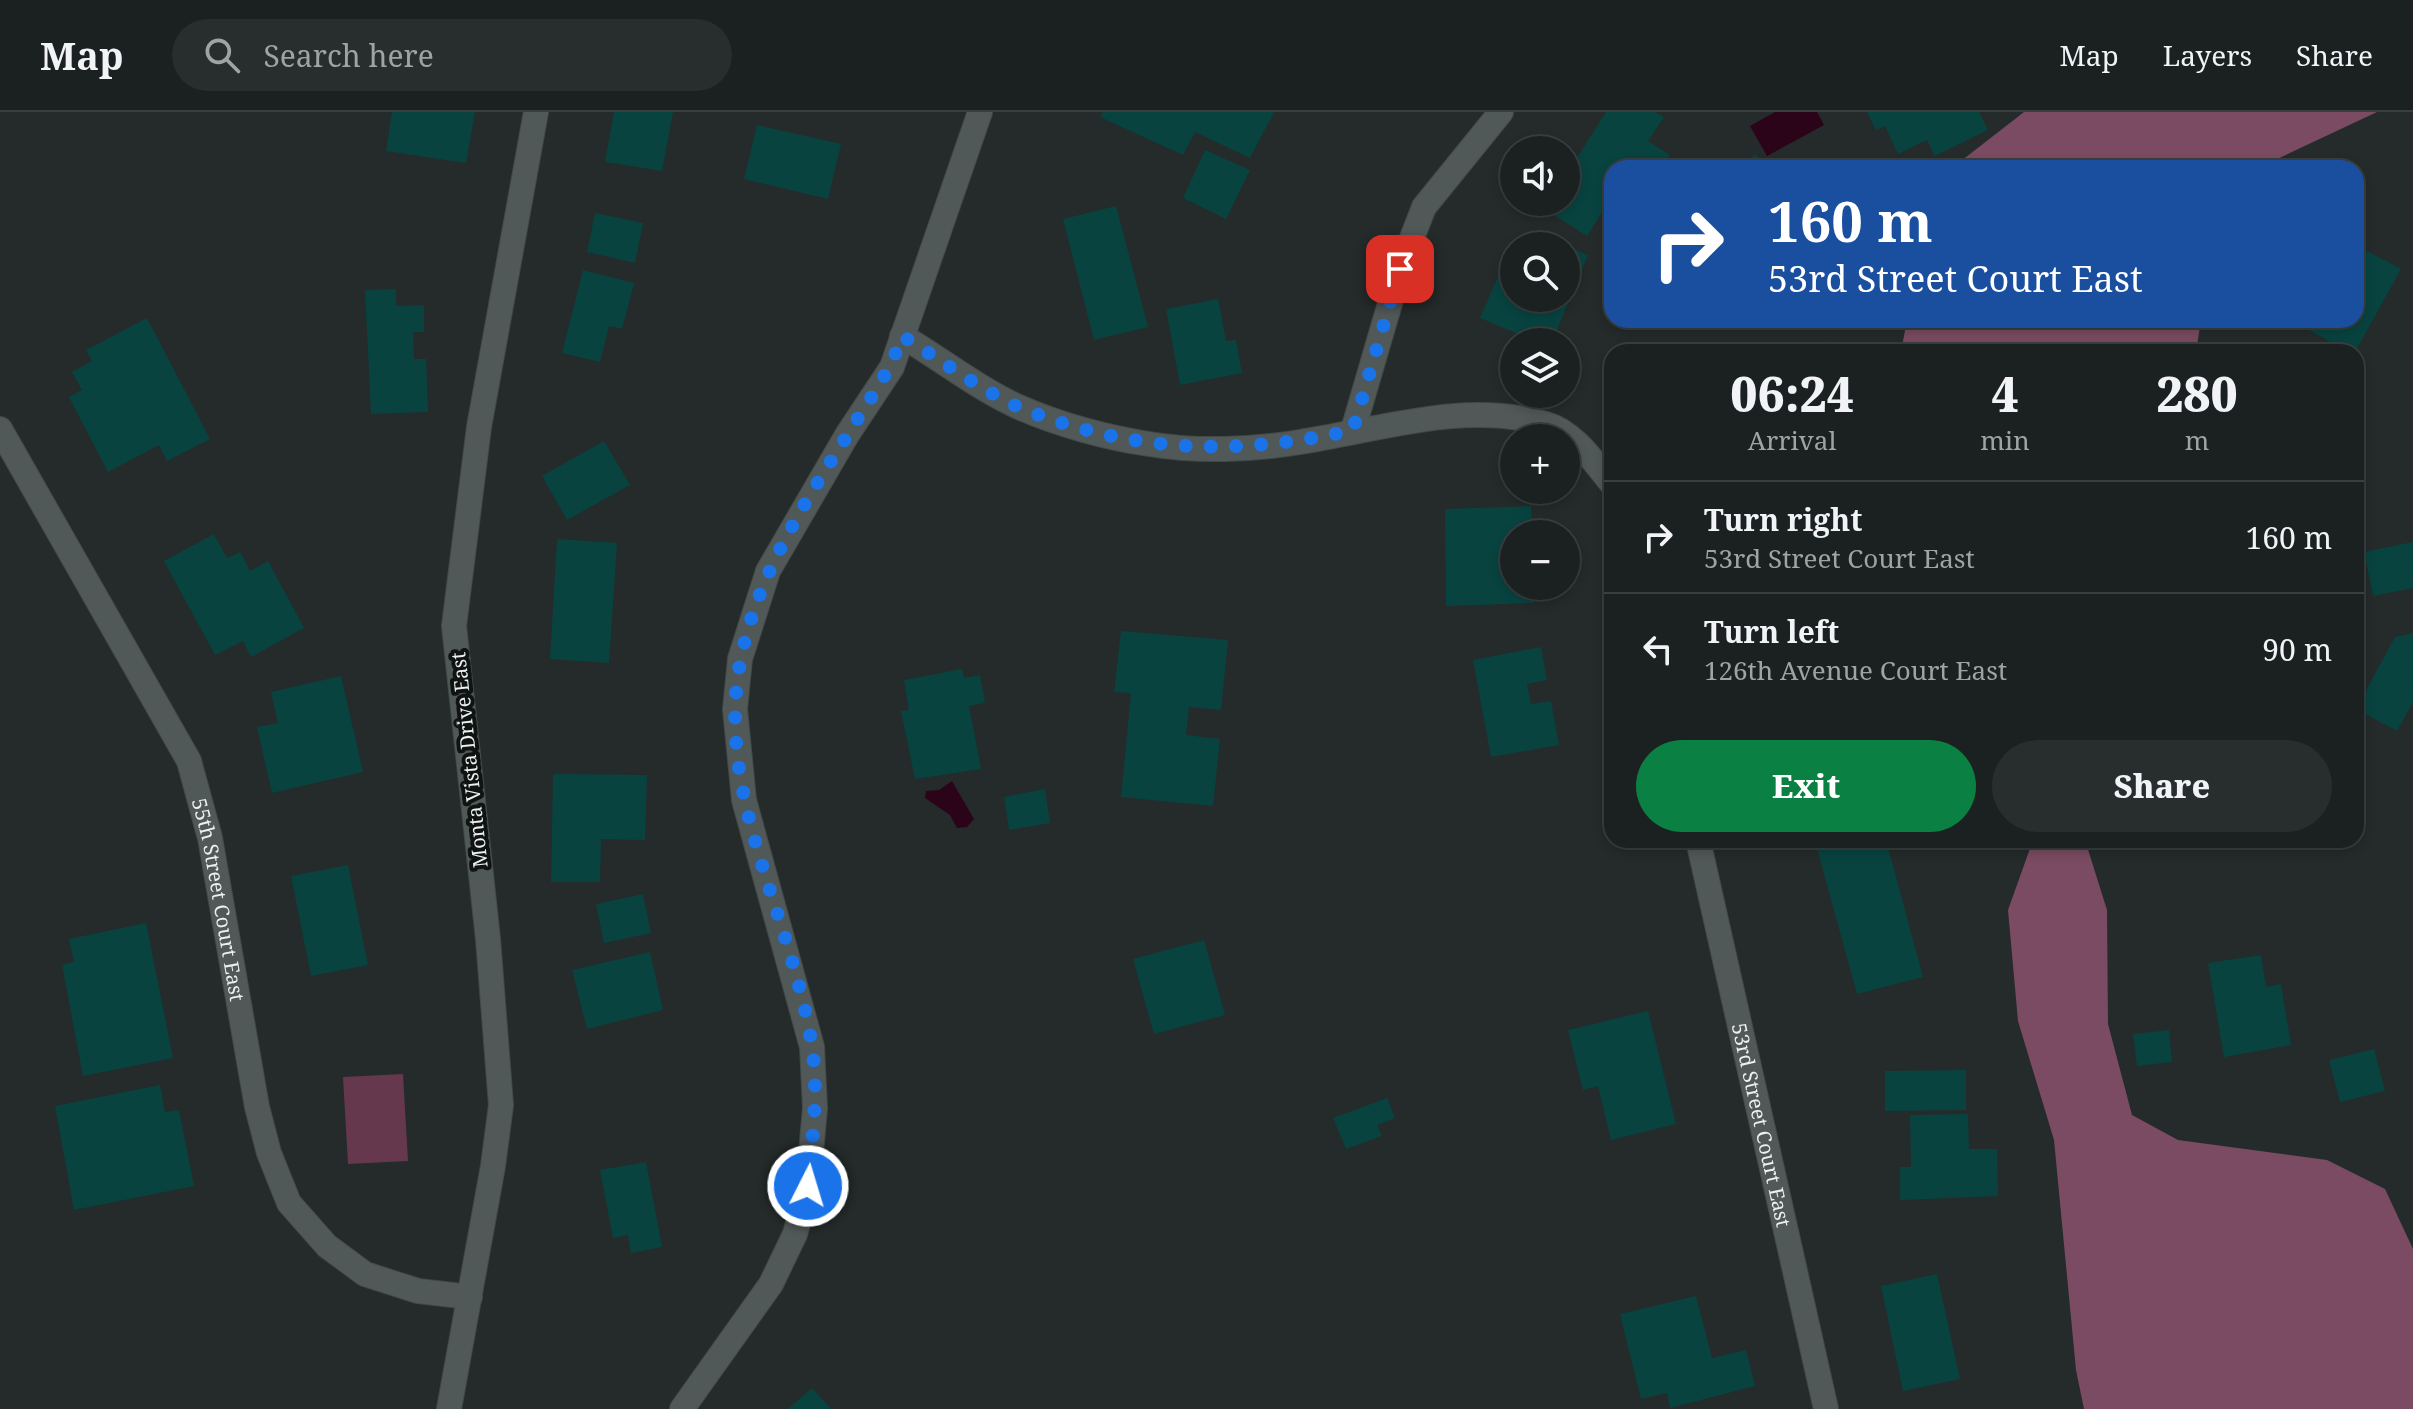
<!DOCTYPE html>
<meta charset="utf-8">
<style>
:root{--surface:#1b2020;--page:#282d2d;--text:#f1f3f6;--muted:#a0a3a5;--line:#393e3e;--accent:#0b8043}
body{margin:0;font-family:"Noto Serif",serif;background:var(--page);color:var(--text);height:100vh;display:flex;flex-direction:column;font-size:30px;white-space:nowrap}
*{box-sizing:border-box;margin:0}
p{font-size:26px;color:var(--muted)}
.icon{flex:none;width:44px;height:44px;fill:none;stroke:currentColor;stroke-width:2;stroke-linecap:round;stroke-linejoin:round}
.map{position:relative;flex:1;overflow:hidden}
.details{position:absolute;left:1604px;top:232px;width:760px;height:504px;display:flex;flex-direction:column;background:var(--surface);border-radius:24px;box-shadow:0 4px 12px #0003,0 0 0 2px var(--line)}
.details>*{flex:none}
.hud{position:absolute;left:1604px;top:48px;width:760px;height:168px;border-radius:24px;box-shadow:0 4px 12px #0003,0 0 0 2px var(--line);background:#1a4fa0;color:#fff;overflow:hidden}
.fabs{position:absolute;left:1500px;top:24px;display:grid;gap:16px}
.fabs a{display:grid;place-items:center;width:80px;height:80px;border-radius:50%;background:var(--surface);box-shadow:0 4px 12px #0003,0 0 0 2px var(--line);font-size:40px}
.pin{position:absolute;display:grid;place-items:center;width:68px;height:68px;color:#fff;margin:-34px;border-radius:16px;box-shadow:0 4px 12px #0006}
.me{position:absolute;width:88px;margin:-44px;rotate:5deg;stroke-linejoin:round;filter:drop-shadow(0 0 6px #0008)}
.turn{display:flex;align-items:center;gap:28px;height:168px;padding:0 32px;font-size:36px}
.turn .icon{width:104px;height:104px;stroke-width:2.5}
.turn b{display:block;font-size:56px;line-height:68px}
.eta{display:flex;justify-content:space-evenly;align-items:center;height:136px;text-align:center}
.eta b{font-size:48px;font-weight:800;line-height:56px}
.button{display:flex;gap:16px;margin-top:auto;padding:16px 32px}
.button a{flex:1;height:92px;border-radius:48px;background:var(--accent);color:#fff;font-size:32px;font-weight:800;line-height:92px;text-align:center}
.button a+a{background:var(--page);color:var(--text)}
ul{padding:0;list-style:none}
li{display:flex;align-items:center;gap:24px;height:112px;padding:0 32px;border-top:2px solid var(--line)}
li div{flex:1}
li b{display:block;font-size:30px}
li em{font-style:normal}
header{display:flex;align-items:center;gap:48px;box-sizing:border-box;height:112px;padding:0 40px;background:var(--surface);border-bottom:2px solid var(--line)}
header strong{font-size:38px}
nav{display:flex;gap:44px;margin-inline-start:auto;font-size:28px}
.search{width:560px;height:72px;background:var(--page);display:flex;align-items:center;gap:20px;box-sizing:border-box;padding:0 28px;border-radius:44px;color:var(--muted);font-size:30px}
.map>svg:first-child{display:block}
</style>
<header>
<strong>Map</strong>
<div class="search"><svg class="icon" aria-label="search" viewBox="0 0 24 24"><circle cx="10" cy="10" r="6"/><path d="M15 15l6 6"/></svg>Search here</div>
<nav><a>Map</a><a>Layers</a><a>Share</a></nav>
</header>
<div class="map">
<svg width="2413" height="1297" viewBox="0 0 2413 1297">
<rect width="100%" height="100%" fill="#242b2a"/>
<polygon fill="#65384e" points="403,962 408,1049 348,1052 343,965"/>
<g fill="#7a4b62">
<polygon points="2024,0 2377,0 2258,56 1952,56"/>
<polygon points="1907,208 2201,208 2196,240 1901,240"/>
<polygon points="2033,728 2085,728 2107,798 2108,912 2132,1003 2178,1028 2327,1048 2385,1077 2413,1137 2413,1297 2084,1297 2076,1258 2054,1028 2018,909 2008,798"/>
</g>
<g fill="#2b041a">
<polygon points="1775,0 1817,0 1824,13 1767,44 1750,14"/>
<polygon points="952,669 974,707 967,715 957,716 950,703 925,686 926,679 939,678"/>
</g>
<g fill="#084340">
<polygon points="392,0 475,0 466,51 386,39"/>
<polygon points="614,0 673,0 662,59 605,50"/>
<polygon points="1103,0 1274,0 1250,46 1195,20 1183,43 1100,5"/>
<polygon points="1606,0 1655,0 1664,5 1648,29 1670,43 1661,56 1612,56 1612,107 1602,100 1587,124 1544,97 1548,90 1566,90 1566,63"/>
<polygon points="1867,0 1979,0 1988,18 1935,44 1927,28 1898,42 1885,14 1876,18"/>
<polygon points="757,13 841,32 828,87 744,67"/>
<polygon points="1205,38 1250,58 1226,107 1183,86"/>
<polygon points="1755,42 1770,56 1742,56"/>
<polygon points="1116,94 1148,215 1094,228 1063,107"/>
<polygon points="595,101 643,111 635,151 587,140"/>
<polygon points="1543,124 1588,143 1552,230 1537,230 1480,206 1500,160 1514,166 1514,186 1566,186 1566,134 1538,134"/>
<polygon points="2356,133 2401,157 2355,240 2349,240 2291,208 2356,208"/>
<polygon points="583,158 634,171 622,217 609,214 600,250 562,241"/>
<polygon points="396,177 396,194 424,193 424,220 413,220 414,247 426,247 428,300 371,302 365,178"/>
<polygon points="1218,187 1226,229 1236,228 1242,261 1180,273 1166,197"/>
<polygon points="147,206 210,327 167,349 159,333 108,360 69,285 82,278 72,260 92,249 86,238"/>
<polygon points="1832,229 1836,240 1804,240"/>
<polygon points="604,329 630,373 567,408 542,364"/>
<polygon points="1531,394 1532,422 1514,422 1514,474 1533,474 1533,491 1446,494 1445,397"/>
<polygon points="214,422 227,446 240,440 250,459 268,449 304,516 251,545 243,529 215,543 164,449"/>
<polygon points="557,427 617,431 609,551 550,547"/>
<polygon points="2413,430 2413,476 2373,484 2364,440"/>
<polygon points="1121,519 1228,528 1221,598 1189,595 1186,623 1220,627 1213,694 1121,685 1131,581 1114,580"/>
<polygon points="2413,521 2413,590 2397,619 2356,597 2395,525"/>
<polygon points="1541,535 1547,568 1527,572 1531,592 1551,589 1559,633 1491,645 1473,548"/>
<polygon points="962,557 964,566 980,563 985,591 969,594 981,657 915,667 901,599 909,598 904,568"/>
<polygon points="341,564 363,660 272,681 257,615 278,611 271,580"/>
<polygon points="553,662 647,663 645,728 601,727 600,770 551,770"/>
<polygon points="1045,677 1050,711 1009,718 1004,685"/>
<polygon points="1836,728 1886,728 1923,865 1857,882 1816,733"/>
<polygon points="348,753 368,853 311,864 291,764"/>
<polygon points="643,782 651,821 604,831 596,792"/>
<polygon points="146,811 173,946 83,964 62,853 74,850 69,827"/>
<polygon points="1204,828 1225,903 1154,922 1133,847"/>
<polygon points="650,840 663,898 587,917 572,858"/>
<polygon points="2261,843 2266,875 2281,872 2291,933 2224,945 2208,851"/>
<polygon points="1648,899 1676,1012 1611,1028 1598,974 1583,978 1568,918"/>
<polygon points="2169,918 2172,950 2137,954 2133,922"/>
<polygon points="2374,937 2385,979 2340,990 2329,948"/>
<polygon points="1966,958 1966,998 1885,999 1885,959"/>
<polygon points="160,973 165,1000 179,998 194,1074 74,1098 55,994"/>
<polygon points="1387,986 1395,1006 1377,1013 1382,1024 1346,1037 1333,1006"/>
<polygon points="1968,1002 1969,1037 1997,1037 1998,1084 1900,1088 1900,1055 1911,1055 1910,1003"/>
<polygon points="646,1050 662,1135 631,1141 628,1123 613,1126 600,1058"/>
<polygon points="1937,1162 1960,1267 1903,1279 1881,1174"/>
<polygon points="1696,1184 1712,1246 1746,1238 1755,1274 1670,1296 1667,1281 1641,1287 1620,1202"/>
<polygon points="812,1276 831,1297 788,1297"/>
</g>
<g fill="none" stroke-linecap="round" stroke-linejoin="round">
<defs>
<g id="minor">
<path d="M 902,224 C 941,247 980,278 1021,296 C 1060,313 1108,326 1149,332 C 1197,340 1253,338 1300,330 C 1379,318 1465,288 1546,312 C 1574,320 1594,350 1612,372"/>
<path id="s1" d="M 0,317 L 189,649 L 210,726 L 257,995 L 269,1041 L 289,1091 L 327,1134 L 365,1162 L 418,1179 L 470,1185"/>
<polyline points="1353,318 1400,157 1424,95 1501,0"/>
<path id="s2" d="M 1698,728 L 1826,1297"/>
<polyline points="449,1297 493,1054 501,993 488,827 454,514 479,315 536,0"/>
</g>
<polyline id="tertiary" points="682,1297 771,1172 795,1122 808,1074 815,996 812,935 744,688 735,597 740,547 768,459 847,323 892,255 980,0"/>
</defs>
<use href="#minor" stroke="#434848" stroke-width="26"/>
<use href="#tertiary" stroke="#434848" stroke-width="26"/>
<use href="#minor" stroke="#515958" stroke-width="24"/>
<use href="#tertiary" stroke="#515958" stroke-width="24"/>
</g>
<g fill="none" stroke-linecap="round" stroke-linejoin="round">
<path stroke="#1a73e8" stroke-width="14" stroke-dasharray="0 25.2" d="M 808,1074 C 812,1028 819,981 812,935 C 793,805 713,681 741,546 C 757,465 803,393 847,324 C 867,290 890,262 902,224 C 938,246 985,281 1023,297 C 1134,341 1238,344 1353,318 L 1400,157"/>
</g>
<g text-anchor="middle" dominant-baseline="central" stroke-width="8" stroke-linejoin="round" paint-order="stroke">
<g font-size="20" fill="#ecf0f0" stroke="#0f1312">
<text transform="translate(469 648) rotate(-96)">Monta Vista Drive East</text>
<text stroke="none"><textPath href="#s1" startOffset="524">55th Street Court East</textPath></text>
<text stroke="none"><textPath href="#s2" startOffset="292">53rd Street Court East</textPath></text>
</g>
</g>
</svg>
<div class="fabs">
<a><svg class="icon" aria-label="sound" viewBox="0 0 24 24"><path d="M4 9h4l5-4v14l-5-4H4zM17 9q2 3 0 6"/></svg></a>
<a><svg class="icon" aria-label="search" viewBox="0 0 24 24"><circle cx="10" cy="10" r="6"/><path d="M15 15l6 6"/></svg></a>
<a><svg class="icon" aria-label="layers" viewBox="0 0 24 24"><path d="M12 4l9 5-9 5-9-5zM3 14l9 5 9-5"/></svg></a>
<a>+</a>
<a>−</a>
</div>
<div class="pin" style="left:1400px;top:157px;background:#d93025"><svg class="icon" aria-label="arrive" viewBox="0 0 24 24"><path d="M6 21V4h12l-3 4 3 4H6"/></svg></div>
<svg class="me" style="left:808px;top:1074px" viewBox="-20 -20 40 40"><circle r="17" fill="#1a73e8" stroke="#fff" stroke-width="3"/><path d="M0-11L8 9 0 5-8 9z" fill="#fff"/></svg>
<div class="hud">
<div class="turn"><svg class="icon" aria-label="right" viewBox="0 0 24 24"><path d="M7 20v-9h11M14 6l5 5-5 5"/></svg><div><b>160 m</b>53rd Street Court East</div></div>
</div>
<section class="details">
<div class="eta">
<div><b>06:24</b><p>Arrival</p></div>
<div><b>4</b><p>min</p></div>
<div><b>280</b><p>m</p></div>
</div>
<ul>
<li><svg class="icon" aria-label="right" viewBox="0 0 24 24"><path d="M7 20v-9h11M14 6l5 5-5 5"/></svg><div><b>Turn right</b><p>53rd Street Court East</p></div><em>160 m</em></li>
<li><svg class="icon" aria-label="left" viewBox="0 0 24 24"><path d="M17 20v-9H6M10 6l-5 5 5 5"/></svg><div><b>Turn left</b><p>126th Avenue Court East</p></div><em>90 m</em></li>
</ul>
<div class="button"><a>Exit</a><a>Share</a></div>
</section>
</div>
